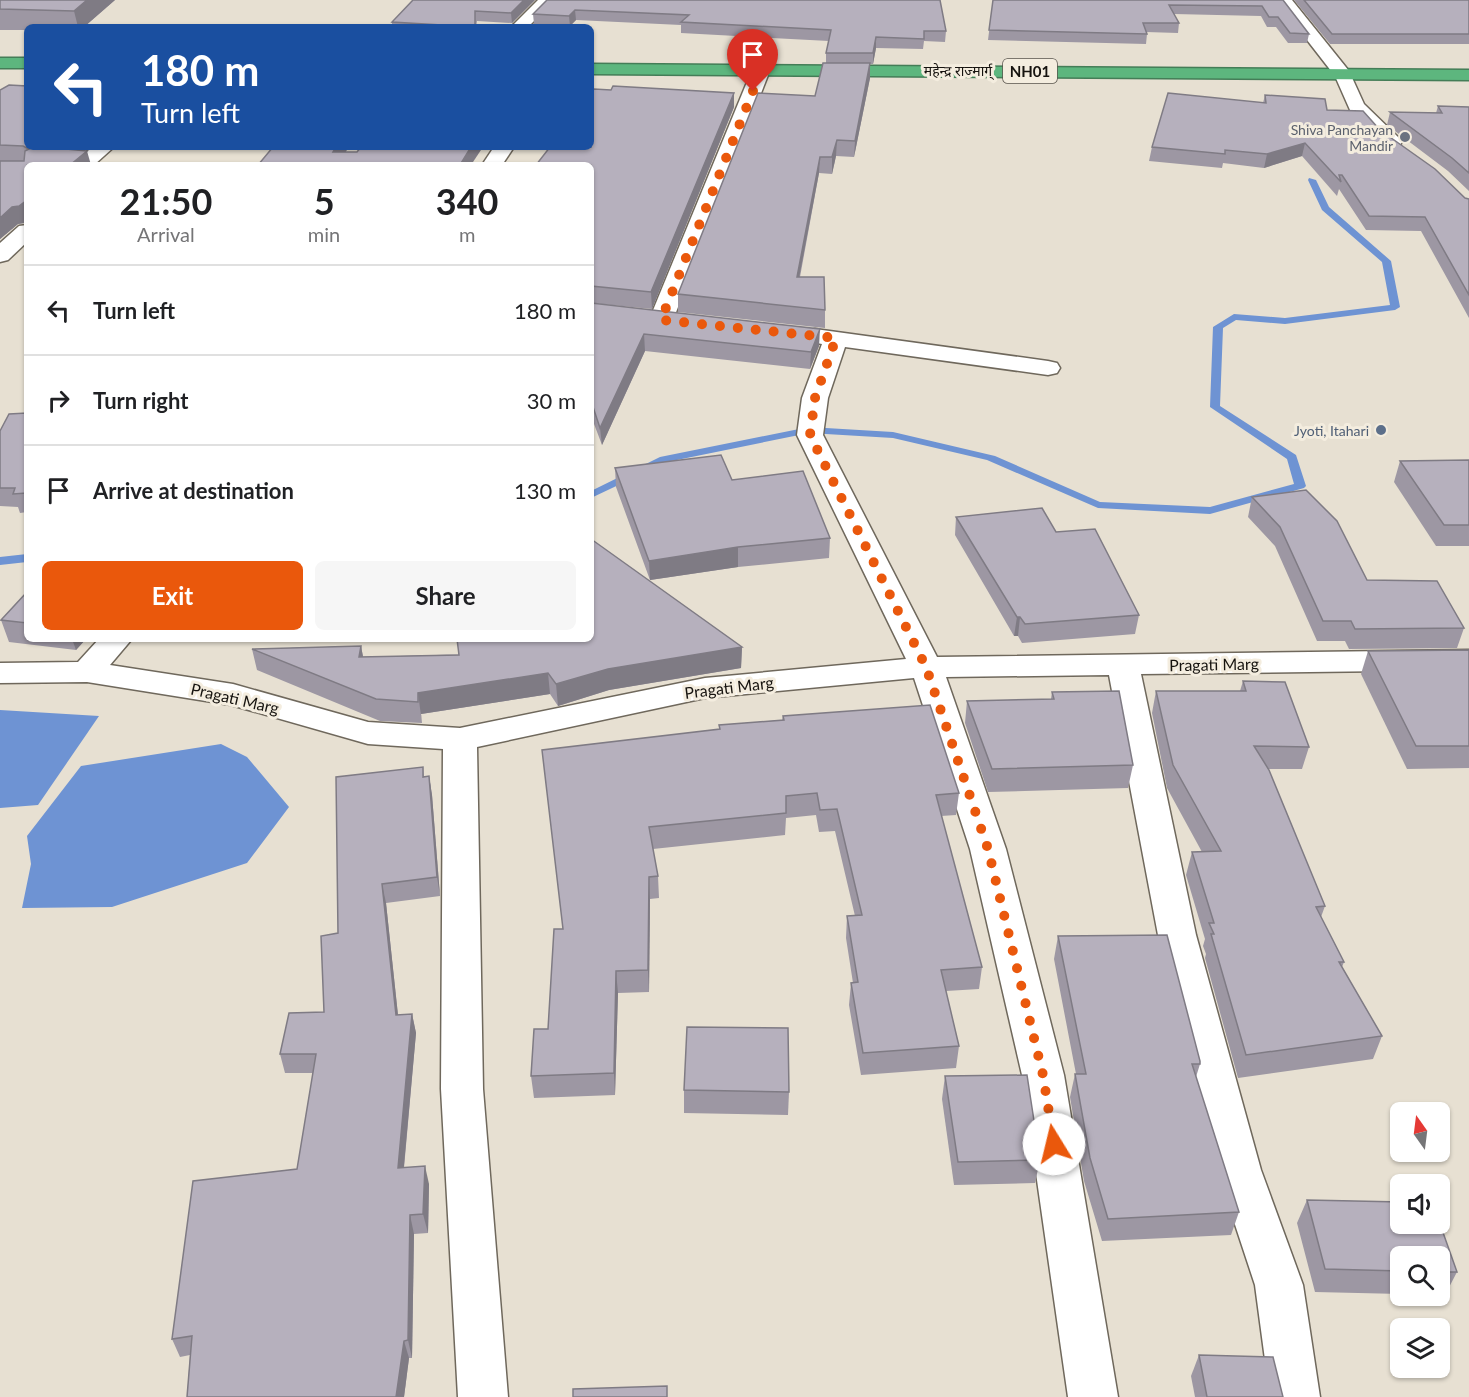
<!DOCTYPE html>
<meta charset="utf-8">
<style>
:root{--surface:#fff;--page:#f6f6f6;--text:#202124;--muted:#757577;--line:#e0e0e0;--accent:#ea580c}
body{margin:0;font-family:Lato,"Noto Sans Devanagari",sans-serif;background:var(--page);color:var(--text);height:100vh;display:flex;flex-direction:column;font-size:22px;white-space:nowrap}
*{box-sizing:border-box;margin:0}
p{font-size:20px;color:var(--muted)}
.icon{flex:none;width:33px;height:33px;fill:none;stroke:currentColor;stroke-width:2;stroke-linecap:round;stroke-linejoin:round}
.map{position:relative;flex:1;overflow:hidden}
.side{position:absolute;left:24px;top:162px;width:570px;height:480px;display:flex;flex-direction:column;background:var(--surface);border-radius:9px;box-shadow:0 2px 4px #0004}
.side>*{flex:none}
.banner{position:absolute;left:24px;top:24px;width:570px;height:126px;border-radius:9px;box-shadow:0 2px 4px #0004;background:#1a4fa0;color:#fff;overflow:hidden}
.needle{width:39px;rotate:346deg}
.buttons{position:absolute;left:1390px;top:1102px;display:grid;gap:12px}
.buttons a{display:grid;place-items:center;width:60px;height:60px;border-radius:9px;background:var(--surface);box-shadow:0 2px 4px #0004;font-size:30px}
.pin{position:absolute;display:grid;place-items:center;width:51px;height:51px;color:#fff;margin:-62px -26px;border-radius:50% 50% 50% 0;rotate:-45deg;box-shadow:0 0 6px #0007}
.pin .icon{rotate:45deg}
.me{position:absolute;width:66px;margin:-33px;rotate:351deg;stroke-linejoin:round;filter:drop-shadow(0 0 4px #0008)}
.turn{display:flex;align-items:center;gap:21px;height:126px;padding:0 18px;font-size:27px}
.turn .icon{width:78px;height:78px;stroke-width:2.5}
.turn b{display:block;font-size:42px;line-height:51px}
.eta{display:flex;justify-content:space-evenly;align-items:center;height:102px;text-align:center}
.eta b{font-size:36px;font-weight:700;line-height:42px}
.button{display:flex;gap:12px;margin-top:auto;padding:12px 18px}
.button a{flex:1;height:69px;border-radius:9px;background:var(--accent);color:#fff;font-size:24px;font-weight:700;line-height:69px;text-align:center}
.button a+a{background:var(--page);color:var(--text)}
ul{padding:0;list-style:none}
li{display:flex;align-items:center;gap:18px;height:90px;padding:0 18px;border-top:2px solid var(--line)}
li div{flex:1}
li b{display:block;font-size:22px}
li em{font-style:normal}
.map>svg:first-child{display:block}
</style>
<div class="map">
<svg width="1469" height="1397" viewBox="0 0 1469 1397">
<rect width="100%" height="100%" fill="#e7e0d2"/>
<g fill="#6e93d3">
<polygon points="0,710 99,716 38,805 0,808"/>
<polygon points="221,744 247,757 289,807 247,863 112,907 22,908 31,864 27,836 81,766"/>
</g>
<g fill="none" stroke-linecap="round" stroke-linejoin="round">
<g fill="#6e93d3" fill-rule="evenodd">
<polygon points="1309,178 1316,180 1329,207 1391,261 1400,307 1395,310 1285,324 1236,320 1223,328 1220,406 1296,455 1306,486 1304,488 1210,514 1098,508 987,460 893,438 809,433 667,462 591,498 591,491 660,457 809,427 893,432 995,456 1100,502 1210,507 1294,484 1287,459 1210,407 1213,327 1234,314 1285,318 1390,305 1382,262 1322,210 1308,180"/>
<polygon points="27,554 27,562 0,565 0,557"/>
</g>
<defs>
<g id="minor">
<polygon points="538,0 555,0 528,27 511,27"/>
<polygon points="1276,0 1292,0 1349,71 1364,104 1399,138 1402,142 1399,146 1385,146 1350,110 1335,76"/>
<polygon points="761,65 770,70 673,320 669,325 653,325 649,320 752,70"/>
<polygon points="92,147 114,147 94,165 72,165"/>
<polygon points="494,147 514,147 502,165 482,165"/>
<polygon points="27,225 27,242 8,260 0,262 0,243 19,226"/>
<polygon points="815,329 1048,361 1057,363 1060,368 1057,373 1048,375 845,347 828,398 823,435 937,657 1469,650 1469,670 1141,674 1196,935 1261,1170 1303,1285 1320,1397 1270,1397 1255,1285 1217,1170 1158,935 1109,675 946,677 1006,849 1064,1075 1118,1397 1068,1397 1022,1075 970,849 914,678 705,698 477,747 483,1089 508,1397 458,1397 441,1089 443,749 368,744 231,705 87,682 0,683 0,663 78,662 99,639 132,639 110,665 233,684 368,722 460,728 705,678 906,659 797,435 802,398 822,344 806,341 803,336 806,331"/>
</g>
<g id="highway">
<rect x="0" y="58" width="27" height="10"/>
<polygon points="591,64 1469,70 1469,80 591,74"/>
</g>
</defs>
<use href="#minor" stroke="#6f685c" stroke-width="3"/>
<use href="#highway" stroke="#447d57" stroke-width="3"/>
<use href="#minor" fill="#fff" fill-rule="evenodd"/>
<use href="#highway" fill="#5db67e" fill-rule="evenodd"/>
</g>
<g fill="#9d97a3">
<polygon points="0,0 115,0 84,27 27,27 27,30 0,30"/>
<polygon points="535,0 512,23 477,21 476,27 392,27 392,22"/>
<polygon points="547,0 946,31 945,42 924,41 923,49 876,48 873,64 870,64 870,78 854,157 836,156 832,174 819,173 800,277 825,310 825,328 678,312 678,294 815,96 826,63 826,53 829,41 681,33 681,25 576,20 570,26 534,24 533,14"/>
<polygon points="993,0 1283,0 1309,34 1307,43 1288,43 1276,27 1267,27 1261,16 1174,14 1179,23 1178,33 1146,32 1147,34 1146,44 988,40"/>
<polygon points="1294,0 1469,0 1469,44 1330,44"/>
<polygon points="0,90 85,151 24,223 18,224 0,239"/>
<polygon points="1265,95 1327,110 1380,130 1465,198 1469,199 1469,318 1421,231 1366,230 1339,189 1337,196 1302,156 1264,168 1223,163 1222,168 1149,161 1152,147 1263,103"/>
<polygon points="1438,106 1469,107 1469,191 1448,171 1387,125 1390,112 1436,113"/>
<polygon points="734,107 652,309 591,303 819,346 810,369 645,351 602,445 591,416 591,165"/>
<polygon points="27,413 27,512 20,513 18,507 0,506 0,431"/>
<polygon points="1469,460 1469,546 1436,546 1394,482 1400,461"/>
<polygon points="615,468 732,480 830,538 829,558 738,567 650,580 616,487"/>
<polygon points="1252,497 1367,580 1464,628 1457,648 1349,649 1345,641 1317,641 1275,546 1248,517"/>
<polygon points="956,517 1056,532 1139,615 1135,634 1022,643 1018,636 1014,636 955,535"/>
<polygon points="27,592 27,639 86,639 76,650 9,642 1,620"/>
<polygon points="361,646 363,657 742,647 741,668 609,690 558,706 550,694 421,714 422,723 380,721 257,670 252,649"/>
<polygon points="1469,650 1469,768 1407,769 1361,674 1368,651"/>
<polygon points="1243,681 1309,747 1302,769 1268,769 1325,906 1321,917 1344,962 1342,967 1382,1036 1373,1059 1238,1078 1205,958 1206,954 1203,946 1205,939 1186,875 1192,852 1202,852 1167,788 1152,713 1156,691 1240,691"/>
<polygon points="1052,692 1133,765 1128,788 988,792 965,723 967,701 1051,699"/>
<polygon points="783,716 959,793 956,815 941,816 982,967 979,989 946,991 959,1046 956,1068 861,1075 849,1005 851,983 853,983 846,938 847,916 855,916 835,831 819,832 816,815 786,818 785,835 653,849 658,876 659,898 650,899 649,992 618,993 615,1095 534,1098 531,1076 548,1029 563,929 719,729 719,725 782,720"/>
<polygon points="423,767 424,777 429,776 432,795 440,896 386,903 398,1015 412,1014 416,1033 404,1168 429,1184 428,1233 414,1234 412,1358 409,1358 404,1397 187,1397 190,1355 180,1357 172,1339 297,1169 313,1073 285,1073 280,1054 324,1012 338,933"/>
<polygon points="1058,936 1200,1064 1196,1077 1239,1212 1231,1235 1102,1241 1084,1181 1070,1097 1075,1074 1076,1074 1054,959"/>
<polygon points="945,1076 1040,1160 1035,1183 954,1185 942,1099"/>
<polygon points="684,1090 789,1092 788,1115 684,1113"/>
<polygon points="1307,1200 1401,1202 1401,1224 1440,1224 1457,1272 1445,1295 1440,1295 1440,1257 1401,1257 1401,1294 1315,1292 1297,1223"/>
<polygon points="1199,1355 1283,1397 1195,1397 1191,1376"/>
</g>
<g fill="#7f7b84">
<polygon points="87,0 115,0 84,27 78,27 74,11"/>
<polygon points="524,0 535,0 512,23 511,13"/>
<polygon points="575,10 576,20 570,26 569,16"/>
<polygon points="876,37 876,48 873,64 873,53"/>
<polygon points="870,63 870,78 854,157 855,141"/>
<polygon points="734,93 734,107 652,309 651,292"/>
<polygon points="837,140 836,156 832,174 832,157"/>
<polygon points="1305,143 1302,156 1264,168 1267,154"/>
<polygon points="67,147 89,147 70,165 65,149"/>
<polygon points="336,147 349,147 337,165 333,152"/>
<polygon points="471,147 483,147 471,165 460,165"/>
<polygon points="87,151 91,165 70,165"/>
<polygon points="820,157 819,173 796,294 797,277"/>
<polygon points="27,200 27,221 24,223 18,224 0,239 0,218 12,207"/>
<polygon points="820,329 819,346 810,369 811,352"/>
<polygon points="644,334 645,351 602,445 600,428"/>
<polygon points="738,547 738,567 650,580 649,561"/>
<polygon points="1017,617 1020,617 1018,636 1014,636"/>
<polygon points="72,639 86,639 76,650"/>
<polygon points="361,646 365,667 359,657"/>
<polygon points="742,647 741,668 609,690 558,706 556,684 608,669"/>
<polygon points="548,673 550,694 421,714 422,723 418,693"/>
<polygon points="429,776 432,795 440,896 437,877"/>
<polygon points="649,877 650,899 649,992 648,970"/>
<polygon points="382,884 386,903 400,1034 396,1015"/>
<polygon points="616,971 618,993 615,1095 614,1073"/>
<polygon points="412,1014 416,1033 402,1187 398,1168"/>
<polygon points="425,1166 429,1184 428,1233 423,1214"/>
<polygon points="410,1215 414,1234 412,1358 408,1340"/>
<polygon points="404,1341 409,1358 404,1397 396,1397"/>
</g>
<g fill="#b6b0bd" stroke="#7f7b84" stroke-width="1.5">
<polygon points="0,0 87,0 74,11 0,9"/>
<polygon points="413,0 524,0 511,13 475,11 475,27 392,22"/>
<polygon points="547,0 940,0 946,31 924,31 924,39 876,37 873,53 826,53 831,30 681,22 689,15 575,10 569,16 533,14"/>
<polygon points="993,0 1283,0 1309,34 1290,33 1278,17 1269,17 1262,6 1169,5 1179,23 1143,23 1147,34 989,30"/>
<polygon points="1304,0 1469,0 1469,34 1332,34"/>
<polygon points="823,63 870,63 855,141 837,140 832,157 820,157 797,277 824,277 825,310 678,294 758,93 815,96"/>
<polygon points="9,85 27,86 27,147 67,147 65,149 87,151 70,165 27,165 27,200 19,206 12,207 0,218 0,161 24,161 25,151 29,149 23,146 0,145 0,90"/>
<polygon points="613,86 734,93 651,292 591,286 591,165 536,165 550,147 591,147 591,93 594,89 611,90"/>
<polygon points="1168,93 1266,103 1265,95 1325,99 1327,110 1363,111 1380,130 1435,169 1465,198 1469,199 1469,295 1425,217 1369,216 1342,175 1339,175 1341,182 1305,143 1267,154 1225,150 1225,154 1152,147"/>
<polygon points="1438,106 1469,107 1469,173 1452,158 1390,112 1442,113"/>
<polygon points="273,147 336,147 333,152 357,152 361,147 471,147 460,165 258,165"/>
<polygon points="591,303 820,329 811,352 644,334 600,428 591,401"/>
<polygon points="27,413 27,493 13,494 15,488 0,488 0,431 9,414"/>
<polygon points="721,455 732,480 803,471 830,538 738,547 649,561 615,468"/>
<polygon points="1469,460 1469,525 1444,525 1400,461"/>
<polygon points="1306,490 1337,521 1367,580 1437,581 1464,628 1355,629 1351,621 1323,621 1280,527 1252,497"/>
<polygon points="1042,508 1056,532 1095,529 1139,615 1025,624 1020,617 1017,617 956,517"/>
<polygon points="591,539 742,647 608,669 556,684 548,673 418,693 418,702 376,699 252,649 361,646 359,657 459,655 457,639 591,639"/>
<polygon points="27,592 27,623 1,620"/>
<polygon points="1469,650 1469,746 1416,746 1368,651"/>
<polygon points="1243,681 1285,682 1309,747 1254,746 1269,770 1325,906 1316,907 1344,962 1339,962 1382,1036 1246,1055 1211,934 1214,934 1209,923 1214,923 1192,852 1221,851 1173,765 1156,691 1246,691"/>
<polygon points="1119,691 1133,765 992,769 967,701 1054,699 1052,692"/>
<polygon points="930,705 959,793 936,795 982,967 941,970 959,1046 863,1053 851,983 858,982 847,916 862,915 837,809 820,810 817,793 786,796 786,813 649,827 658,876 649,877 648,970 616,971 614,1073 531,1076 534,1029 548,1029 554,929 563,929 542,750 720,729 719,725 784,720 783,716"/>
<polygon points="423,767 423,777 429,776 437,877 382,884 396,1015 412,1014 398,1168 425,1166 423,1214 410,1215 408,1340 404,1341 396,1397 187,1397 192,1336 172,1339 193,1181 297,1169 316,1054 280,1054 289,1013 324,1012 321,936 338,933 336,777"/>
<polygon points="1167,935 1200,1061 1200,1064 1192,1064 1239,1212 1108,1219 1090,1158 1075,1074 1086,1074 1058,936"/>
<polygon points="687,1027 788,1028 789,1092 684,1090"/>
<polygon points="1027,1075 1040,1160 958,1162 945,1076"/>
<polygon points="1307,1200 1401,1202 1401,1224 1440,1224 1457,1272 1440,1272 1440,1257 1401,1257 1401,1271 1325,1269"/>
<polygon points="1199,1355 1273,1357 1283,1397 1207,1397"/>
<polygon points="667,1386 667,1397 573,1397 573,1389"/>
</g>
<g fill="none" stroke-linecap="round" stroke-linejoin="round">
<polyline stroke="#ea580c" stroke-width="10" stroke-dasharray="0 18" points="753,91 661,320 836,338 815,398 810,435 926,667 988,849 1043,1075 1054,1144"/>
</g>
<circle fill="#6b7280" stroke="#f4eddf" stroke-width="2" cx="1405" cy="137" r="6"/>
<circle fill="#5c6f8a" stroke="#f4eddf" stroke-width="2" cx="1381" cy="430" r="6"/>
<g text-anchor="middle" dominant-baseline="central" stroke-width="6" stroke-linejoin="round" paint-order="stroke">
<g font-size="14" fill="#16130f" stroke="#f4eddf">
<text x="958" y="70">महेन्द्र राज्मार्ग्</text>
</g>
<g font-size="14" fill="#5b616d" stroke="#f4eddf" text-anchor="end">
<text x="1393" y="129">Shiva Panchayan<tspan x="1393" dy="16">Mandir</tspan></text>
</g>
<g font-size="14" fill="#4e5e75" stroke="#f4eddf" text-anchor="end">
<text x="1369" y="430">Jyoti, Itahari</text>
</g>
<rect fill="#f4eddf" stroke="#59544d" stroke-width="1.5" x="1003" y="59" width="54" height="24" rx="4.5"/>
<g font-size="15" font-weight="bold" fill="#16130f">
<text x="1030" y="71">NH01</text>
</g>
<g font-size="16" fill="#16130f" stroke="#f4eddf">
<text transform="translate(1214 664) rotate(-1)">Pragati Marg</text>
<text transform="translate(729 687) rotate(-7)">Pragati Marg</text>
<text transform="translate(235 698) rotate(13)">Pragati Marg</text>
</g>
</g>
</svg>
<div class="buttons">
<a><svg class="needle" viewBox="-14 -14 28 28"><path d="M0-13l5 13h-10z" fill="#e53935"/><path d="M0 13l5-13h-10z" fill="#757577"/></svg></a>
<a><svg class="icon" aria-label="sound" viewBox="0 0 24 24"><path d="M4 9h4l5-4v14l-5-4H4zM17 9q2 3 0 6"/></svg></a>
<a><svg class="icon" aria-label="search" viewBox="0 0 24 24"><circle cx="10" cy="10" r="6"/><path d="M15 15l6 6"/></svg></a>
<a><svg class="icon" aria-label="layers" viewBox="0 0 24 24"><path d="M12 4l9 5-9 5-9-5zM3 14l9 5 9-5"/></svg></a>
</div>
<div class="pin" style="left:753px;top:91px;background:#d93025"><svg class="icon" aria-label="arrive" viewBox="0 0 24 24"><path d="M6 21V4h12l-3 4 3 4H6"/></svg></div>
<svg class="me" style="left:1054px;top:1144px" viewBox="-20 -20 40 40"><circle r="19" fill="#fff"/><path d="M0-13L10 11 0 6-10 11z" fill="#ea580c"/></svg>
<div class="banner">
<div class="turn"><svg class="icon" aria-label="left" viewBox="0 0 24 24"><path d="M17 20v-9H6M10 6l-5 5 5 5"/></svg><div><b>180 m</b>Turn left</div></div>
</div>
<section class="side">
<div class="eta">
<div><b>21:50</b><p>Arrival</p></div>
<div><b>5</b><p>min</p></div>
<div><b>340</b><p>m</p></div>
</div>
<ul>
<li><svg class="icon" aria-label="left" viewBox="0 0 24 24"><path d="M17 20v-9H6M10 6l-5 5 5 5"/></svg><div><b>Turn left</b></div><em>180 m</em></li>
<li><svg class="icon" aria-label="right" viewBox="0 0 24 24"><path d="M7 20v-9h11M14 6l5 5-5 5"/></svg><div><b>Turn right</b></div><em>30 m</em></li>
<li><svg class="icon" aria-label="arrive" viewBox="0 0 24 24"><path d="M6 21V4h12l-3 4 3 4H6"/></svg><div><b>Arrive at destination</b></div><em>130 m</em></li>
</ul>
<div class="button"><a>Exit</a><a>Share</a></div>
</section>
</div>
